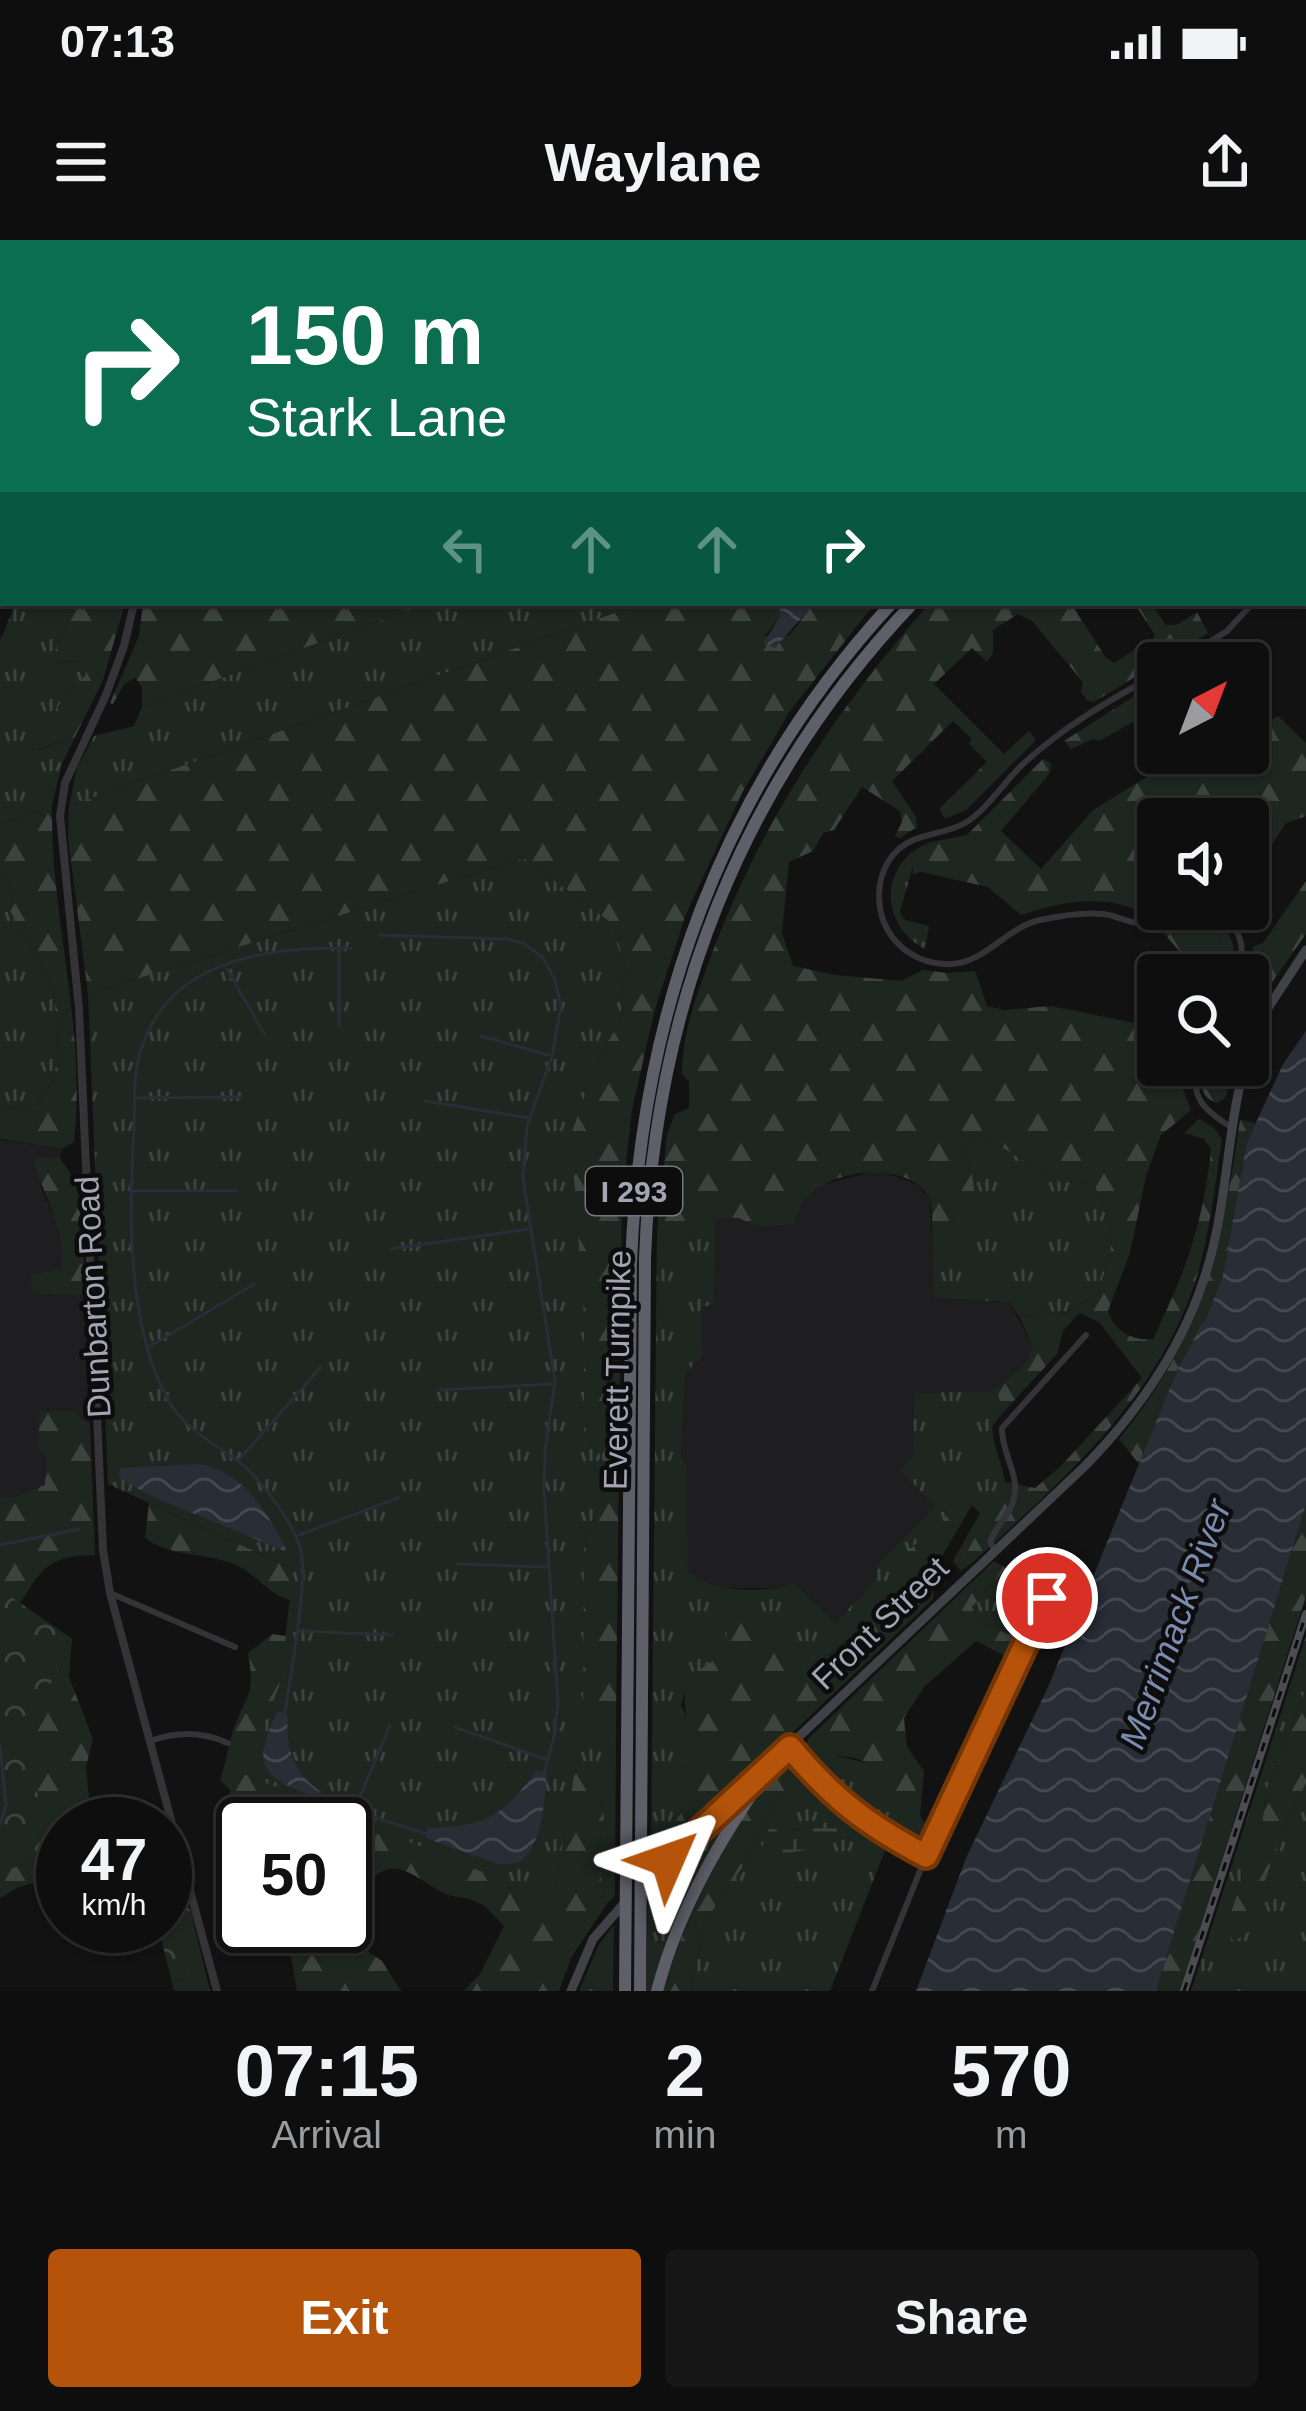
<!DOCTYPE html>
<style>
:root{--surface:#0e0e0e;--page:#171717;--text:#f1f3f6;--muted:#9b9c9e;--line:#2e2e2e;--accent:#b45309}
body{margin:0;font-family:Arial,sans-serif;background:var(--page);color:var(--text);height:100vh;display:flex;flex-direction:column;font-size:45px;white-space:nowrap}
*{box-sizing:border-box;margin:0}
p{font-size:39px;color:var(--muted)}
.icon{flex:none;width:66px;height:66px;fill:none;stroke:currentColor;stroke-width:2;stroke-linecap:round;stroke-linejoin:round}
.map{position:relative;height:1751px;overflow:hidden}
.sheet{display:flex;flex-direction:column;background:var(--surface);flex:1}
.sheet>*{flex:none}
.guide{position:absolute;left:0px;top:0px;width:1308px;height:366px;box-shadow:0 3px 9px #0004,0 0 0 3px var(--line);background:#0b6e4f;color:#fff;overflow:hidden}
.needle{width:78px;rotate:42deg}
.controls{position:absolute;left:1137px;top:402px;display:grid;gap:24px}
.controls a{display:grid;place-items:center;width:132px;height:132px;border-radius:12px;background:var(--surface);box-shadow:0 3px 9px #0004,0 0 0 3px var(--line);font-size:60px}
.speed{position:absolute;left:36px;top:1557px;display:flex;gap:24px;font-size:60px;font-weight:700;text-align:center}
.speed>*{display:grid;place-content:center;width:156px;height:156px;border-radius:50%;background:var(--surface);box-shadow:0 3px 9px #0004,0 0 0 3px var(--line);line-height:1}
.speed small{font-size:30px;font-weight:400}
.speed .limit{border:6px solid #111;border-radius:18px;background:#fff;color:#111}
.pin{position:absolute;display:grid;place-items:center;width:102px;height:102px;color:#fff;margin:-51px;border:6px solid #fff;border-radius:50%;box-shadow:0 3px 12px #0007}
.me{position:absolute;width:132px;margin:-66px;rotate:47deg;stroke-linejoin:round;filter:drop-shadow(0 0 9px #0008)}
.turn{display:flex;align-items:center;gap:42px;height:252px;padding:0 48px;font-size:54px}
.turn .icon{width:156px;height:156px;stroke-width:2.5}
.turn b{display:block;font-size:84px;line-height:102px}
.lanes{display:flex;align-items:center;height:114px;padding:0 48px;background:#0003;justify-content:center;gap:60px;direction:ltr}
.lanes .off{opacity:.35}
.eta{display:flex;justify-content:space-evenly;align-items:center;height:204px;text-align:center}
.eta b{font-size:72px;font-weight:700;line-height:84px}
.primary-button{display:flex;gap:24px;margin-top:auto;padding:24px 48px}
.primary-button a{flex:1;height:138px;border-radius:12px;background:var(--accent);color:#fff;font-size:48px;font-weight:700;line-height:138px;text-align:center}
.primary-button a+a{background:var(--page);color:var(--text)}
.status{display:flex;justify-content:space-between;align-items:center;height:84px;padding:0 60px;background:var(--surface);direction:ltr}
.status svg{height:33px;fill:currentColor}
header{display:flex;justify-content:space-between;align-items:center;height:156px;padding:0 48px;background:var(--surface);font-size:54px;font-weight:700}
.map>svg:first-child{display:block}
</style>
<div class="status"><b>07:13</b><svg viewBox="0 0 49 12"><path d="M0 12V9h3v3zM5 12V6h3v6zM10 12V3h3v9zM15 12V0h3v12zM26 1h20v11H26zM47 4h2v5h-2z"/></svg></div>
<header><svg class="icon" aria-label="menu" viewBox="0 0 24 24"><path d="M4 6h16M4 12h16M4 18h16"/></svg>Waylane<svg class="icon" aria-label="share" viewBox="0 0 24 24"><path d="M12 15V3M7 8l5-5 5 5M5 13v7h14v-7"/></svg></header>
<div class="map">
<svg width="1306" height="1751" viewBox="0 0 1306 1751">
<defs>
<pattern id="grass-tufts" width="24" height="20" patternUnits="userSpaceOnUse" patternTransform="scale(3)"><rect width="24" height="20" fill="#1e2620"/><path d="M3 7l-1-3M5 7V3M7 7l1-3M15 17l-1-3M17 17v-4M19 17l1-3" fill="none" stroke="#3c423e"/></pattern>
<pattern id="forest-firs" width="22" height="20" patternUnits="userSpaceOnUse" patternTransform="scale(3)"><rect width="22" height="20" fill="#1e2620"/><path d="M5 1l3.5 6h-7zM16 11l3.5 6h-7z" fill="#3c423e"/></pattern>
<pattern id="wetland-marsh" width="20" height="14" patternUnits="userSpaceOnUse" patternTransform="scale(3)"><rect width="20" height="14" fill="#1e2620"/><path d="M1 5h8M5 5V1M11 12h8M15 12V8" fill="none" stroke="#3c423e"/></pattern>
<pattern id="park-crowns" width="20" height="18" patternUnits="userSpaceOnUse" patternTransform="scale(3)"><rect width="20" height="18" fill="#1e2620"/><path d="M2 6a3 3 0 1 1 6 0M12 15a3 3 0 1 1 6 0" fill="none" stroke="#3c423e"/></pattern>
<pattern id="water-waves" width="16" height="10" patternUnits="userSpaceOnUse" patternTransform="scale(3)"><rect width="16" height="10" fill="#282d36"/><path d="M0 5q4-4 8 0t8 0" fill="none" stroke="#444851"/></pattern>
</defs>
<rect width="100%" height="100%" fill="#121213"/>
<g fill="#1e1e20">
<polygon points="0,900 62,909 60,918 39,917 41,948 56,979 64,1012 60,1029 45,1033 47,1056 62,1052 79,1056 86,1051 90,1185 73,1171 46,1215 45,1245 12,1257 0,1256"/>
<polygon points="878,930 918,945 930,960 935,1058 1009,1062 1033,1106 1023,1126 992,1151 914,1153 913,1217 935,1266 879,1322 874,1342 835,1383 794,1343 782,1348 709,1348 697,1342 688,1331 687,1227 681,1216 685,1135 701,1067 714,1065 716,978 739,978 756,987 796,968 814,947"/>
</g>
<g fill="url(#grass-tufts)">
<polygon points="16,363 77,363 57,405 57,423 82,420 87,434 64,456 38,510 75,497 62,524 52,565 0,585 0,401"/>
<polygon points="428,363 643,363 69,566 77,528 94,496 134,486 142,467"/>
<path d="M 931,602 L 929,615 L 913,626 L 900,672 L 905,680 L 929,686 L 925,709 C 878,684 879,621 931,602 Z"/>
<polygon points="524,618 613,684 625,725 620,781 597,821 584,1077 584,1195 602,1217 606,1249 584,1300 611,1486 616,1481 615,1655 606,1665 597,1615 604,1578 602,1561 577,1519 553,1662 243,1534 280,1444 293,1329 108,1244 88,754"/>
<polygon points="0,631 12,646 10,671 52,744 59,798 54,840 37,864 0,870"/>
<path d="M 1212,676 C 1233,693 1242,713 1223,735 L 1217,735 L 1223,713 Z"/>
<path d="M 979,893 L 1056,941 L 1093,943 C 1119,993 1115,1003 1097,1055 L 1061,1075 L 1044,1071 L 1020,1078 L 1009,1062 L 934,1058 L 932,989 L 944,993 L 971,928 L 960,905 Z"/>
<path d="M 716,978 L 714,1065 L 701,1067 L 702,1115 L 685,1135 L 681,1216 L 687,1227 L 688,1331 C 706,1353 768,1354 794,1343 L 835,1383 L 874,1342 L 879,1322 L 935,1266 L 899,1229 L 913,1217 L 914,1153 L 992,1151 L 999,1157 L 1000,1176 L 992,1186 C 993,1207 1005,1231 1005,1245 C 1004,1270 976,1292 966,1315 L 972,1323 L 961,1331 L 953,1321 L 980,1273 L 972,1265 L 900,1317 C 896,1365 864,1390 826,1416 L 781,1402 L 740,1375 L 727,1412 L 689,1437 L 681,1465 L 690,1484 L 693,1508 L 688,1565 L 674,1587 L 651,1604 L 657,991 L 664,1005 L 678,1009 Z"/>
<polygon points="1006,1328 1033,1354 1010,1395 978,1381 972,1367"/>
<polygon points="1306,1396 1306,1449 1266,1551 1262,1586 1281,1594 1306,1543 1306,1751 1191,1751"/>
<path d="M 830,1516 C 855,1519 886,1524 896,1553 C 899,1563 895,1582 894,1593 L 836,1551 L 812,1525 Z"/>
<path d="M 804,1538 L 848,1574 C 823,1584 796,1595 769,1588 L 760,1615 C 790,1611 842,1609 864,1586 L 888,1603 L 830,1751 L 691,1751 L 704,1683 L 741,1629 L 778,1557 Z"/>
<polygon points="743,1556 680,1666 652,1751 646,1751 648,1650"/>
<polygon points="614,1685 613,1751 579,1751 599,1704"/>
</g>
<g fill="url(#forest-firs)">
<polygon points="71,0 1174,0 71,3"/>
<polygon points="77,363 125,363 103,440 75,497 35,510 64,456 87,434 81,420 56,423 57,405"/>
<polygon points="143,363 428,363 142,467 142,447 135,438 124,444 113,464 110,463 139,396"/>
<polygon points="643,363 780,363 780,376 765,396 789,396 814,363 875,363 790,471 742,553 686,674 655,769 632,870 622,959 616,1481 607,1499 599,1500 593,1486 583,1483 584,1300 606,1249 602,1217 584,1195 584,1077 571,895 597,821 620,781 625,725 613,684 524,618 88,754 68,598 69,566"/>
<path d="M 930,363 L 1071,363 L 1106,418 L 1114,423 L 1140,406 L 1148,429 L 1094,462 L 1087,460 L 1081,452 L 1083,442 L 1032,381 L 1018,374 L 993,390 L 993,413 L 987,422 L 972,408 L 934,444 L 1004,514 L 1029,491 L 1036,500 L 966,570 L 945,579 L 939,569 L 987,522 L 969,504 L 972,499 L 953,481 L 892,541 L 916,577 L 917,587 L 900,598 L 895,596 L 902,582 L 900,571 L 862,547 L 834,590 L 823,593 L 813,611 L 789,622 L 782,693 L 793,726 L 836,735 L 901,741 L 923,730 L 946,733 L 975,731 L 987,766 L 1005,770 L 1051,766 L 1145,785 L 1158,772 L 1158,825 L 1184,825 L 1183,849 L 1191,870 L 1161,895 L 1146,936 L 1130,1013 L 1108,1071 C 1113,1090 1134,1102 1153,1099 C 1186,1030 1203,985 1211,909 L 1204,899 L 1184,893 L 1199,879 L 1213,887 L 1222,899 C 1215,945 1210,992 1197,1036 C 1160,1157 1062,1241 972,1323 L 966,1315 C 977,1288 999,1271 1005,1242 L 1035,1248 L 1060,1227 L 1142,1138 L 1099,1082 L 1079,1073 L 1063,1091 L 1057,1114 L 1000,1176 L 999,1157 L 992,1151 L 1023,1126 L 1033,1107 L 1020,1078 L 1044,1071 L 1062,1075 L 1097,1055 C 1115,1003 1119,993 1093,943 L 1056,941 L 979,893 L 960,905 L 971,928 L 976,963 L 944,994 L 932,989 C 932,981 933,968 930,960 C 911,914 799,928 795,984 L 756,987 L 739,978 L 716,978 L 678,1009 L 664,1006 L 657,991 L 667,894 L 675,874 L 689,868 L 689,842 L 682,834 C 682,794 696,756 710,719 C 759,585 836,469 930,363 Z"/>
<polygon points="1134,363 1151,363 1166,385 1176,385 1197,372 1208,393 1161,421 1151,403 1155,395"/>
<polygon points="1237,399 1256,412 1237,423 1192,423"/>
<polygon points="1158,441 1158,500 1142,477 1099,501 1093,499 1071,509 1064,501"/>
<path d="M 1278,476 L 1306,503 L 1306,576 L 1286,583 L 1248,640 L 1248,579 L 1158,579 L 1158,669 L 1161,669 C 1139,675 1128,664 1106,662 C 1078,659 1047,666 1021,675 L 988,647 L 921,632 L 913,634 L 913,626 L 929,614 L 931,602 L 967,595 L 1043,519 L 1051,523 L 1050,533 L 1001,591 L 1041,629 L 1093,570 L 1171,522 L 1166,513 L 1213,513 L 1216,517 L 1222,513 L 1248,513 L 1248,496 Z"/>
<path d="M 52,565 C 50,677 87,789 74,902 L 62,909 L 0,899 L 0,870 L 37,864 L 54,840 L 59,798 L 52,744 L 10,671 L 12,646 L 0,631 L 0,585 Z"/>
<path d="M 1306,641 L 1306,694 L 1275,738 L 1248,791 C 1248,760 1252,735 1253,707 L 1263,703 Z"/>
<polygon points="1200,675 1212,676 1223,713 1217,735 1175,735 1182,714 1159,688"/>
<path d="M 1204,825 L 1236,825 L 1225,858 L 1217,863 C 1198,857 1201,841 1204,825 Z"/>
<path d="M 1240,880 L 1255,883 L 1247,902 L 1223,1035 L 1205,1081 L 1178,1128 L 1139,1224 L 1119,1199 C 1204,1095 1221,1009 1240,880 Z"/>
<path d="M 39,917 L 60,918 L 78,945 L 86,1051 L 79,1056 C 62,1052 49,1057 32,1052 L 31,1035 L 60,1029 C 69,991 43,957 34,921 Z"/>
<path d="M 40,1171 L 73,1171 L 90,1185 L 95,1315 C 49,1316 43,1327 20,1363 L 72,1399 L 69,1437 L 93,1499 L 86,1527 L 89,1559 L 130,1584 L 63,1584 L 63,1635 L 19,1647 L 0,1658 L 0,1256 L 13,1257 L 45,1245 L 46,1216 L 38,1208 Z"/>
<path d="M 149,1263 L 293,1329 L 293,1360 C 271,1358 257,1334 236,1325 C 206,1312 172,1318 145,1298 Z"/>
<polygon points="1306,1264 1306,1356 1180,1751 1156,1751"/>
<path d="M 972,1265 L 935,1328 L 933,1359 L 650,1628 L 651,1604 C 678,1583 700,1559 682,1524 L 693,1508 C 689,1476 680,1470 688,1437 L 727,1412 L 726,1382 L 740,1374 L 781,1402 L 827,1416 L 855,1396 L 889,1361 L 899,1317 L 940,1286 L 952,1267 Z"/>
<path d="M 994,1321 L 1006,1328 L 972,1367 L 978,1381 L 1010,1395 L 1033,1354 L 1043,1358 L 1013,1420 L 976,1401 L 924,1447 L 904,1478 L 907,1507 L 924,1531 L 920,1576 L 931,1592 L 920,1608 L 894,1593 L 896,1553 C 872,1521 850,1506 812,1525 L 805,1508 L 808,1499 Z"/>
<path d="M 272,1394 L 286,1396 L 280,1444 L 244,1534 L 553,1661 L 577,1518 L 582,1520 L 602,1561 L 604,1578 L 597,1615 L 606,1665 L 571,1718 L 559,1751 L 464,1751 L 480,1734 L 504,1686 C 495,1677 486,1665 475,1661 C 466,1657 455,1658 446,1654 C 408,1635 391,1606 358,1657 L 366,1710 L 382,1721 L 401,1751 L 297,1751 L 286,1686 L 345,1686 L 345,1584 L 243,1584 L 243,1591 L 226,1586 L 230,1550 L 220,1540 C 226,1524 228,1507 233,1491 C 246,1452 256,1459 248,1413 Z"/>
<polygon points="1306,1449 1306,1543 1281,1594 1247,1693 1234,1702 1225,1689 1262,1586 1266,1551"/>
<path d="M 794,1527 L 804,1538 L 778,1557 L 741,1629 L 704,1683 L 691,1751 L 663,1751 C 679,1695 739,1549 794,1527 Z"/>
<polygon points="190,1668 210,1751 174,1751 172,1742 192,1736 178,1686 159,1691 156,1686 165,1686 165,1670"/>
</g>
<path fill="url(#wetland-marsh)" d="M 848,1574 L 864,1586 C 844,1607 788,1614 759,1615 L 769,1588 C 796,1595 823,1584 848,1574 Z"/>
<g fill="url(#park-crowns)">
<polygon points="0,1349 72,1399 22,1504 57,1617 0,1631"/>
<polygon points="179,1686 192,1736 172,1742 159,1691"/>
</g>
<g fill="url(#water-waves)">
<polygon points="780,363 814,364 775,408 763,404 780,376"/>
<polygon points="1306,791 1306,1264 1156,1751 916,1751 966,1618 1049,1445 1178,1128 1205,1081 1223,1035 1247,902 1283,824"/>
<path d="M 200,1224 C 246,1234 268,1272 287,1312 L 151,1256 L 118,1237 L 121,1228 Z"/>
<path d="M 278,1471 L 288,1476 C 285,1508 294,1534 321,1552 L 319,1559 C 265,1537 248,1531 278,1471 Z"/>
<path d="M 537,1530 L 547,1534 C 544,1563 543,1605 519,1623 L 497,1624 L 426,1598 L 427,1588 C 485,1587 503,1576 537,1530 Z"/>
</g>
<g fill="none" stroke-linecap="round" stroke-linejoin="round">
<g stroke="#282d36" stroke-width="3">
<polyline points="379,695 507,699 523,703 542,717 555,740 561,766 552,816 527,886 523,938 555,1142 545,1209 544,1249 558,1464 554,1497 544,1534"/>
<polyline points="339,710 339,786"/>
<polyline points="227,729 265,795"/>
<polyline points="481,796 548,815"/>
<polyline points="135,858 242,857"/>
<polyline points="425,861 529,878"/>
<polyline points="133,951 237,951"/>
<polyline points="391,1009 530,989"/>
<polyline points="149,1107 254,1044"/>
<polyline points="440,1150 552,1144"/>
<polyline points="238,1221 320,1128"/>
<polyline points="299,1295 398,1258"/>
<polyline points="0,1305 79,1289"/>
<polyline points="457,1324 546,1327"/>
<polyline points="298,1391 393,1395"/>
<path d="M 285,1474 C 290,1435 308,1346 301,1311 C 296,1287 259,1236 239,1222 C 215,1204 186,1190 170,1163 C 126,1089 129,970 134,886 C 135,862 133,836 140,813 C 146,793 156,774 171,758 C 215,713 292,707 351,708"/>
<polyline points="454,1487 548,1520"/>
<polyline points="0,1506 6,1566 0,1585"/>
<polyline points="317,1555 354,1571 427,1594"/>
<polyline points="354,1571 390,1485"/>
</g>
<g stroke="#333338" stroke-width="6">
<polyline points="1305,212 1306,211"/>
<polyline points="1176,423 1227,391 1253,363"/>
<path d="M 1158,434 C 1109,460 1063,487 1022,525 C 1004,542 987,570 965,583 C 940,597 913,591 892,616 C 879,633 876,656 882,677 C 892,707 920,726 952,724 C 986,722 1007,687 1040,680 C 1059,676 1084,672 1103,674 C 1115,675 1126,682 1138,683 C 1173,685 1214,649 1237,692 C 1245,707 1242,721 1234,735"/>
<path d="M 1196,825 C 1191,859 1204,870 1231,887"/>
<path d="M 995,1311 L 990,1302 C 995,1286 1011,1275 1014,1258 C 1020,1235 1001,1212 1002,1188 L 1086,1095"/>
<polyline points="110,1353 235,1407"/>
<path d="M 151,1501 C 177,1491 203,1492 228,1503"/>
<path d="M 789,1507 C 832,1558 867,1585 926,1615"/>
<polyline points="872,1751 926,1616 1047,1358"/>
</g>
<g stroke="#333338" stroke-width="8">
<polyline points="62,0 62,3"/>
<polyline points="134,363 124,406 106,455 65,543 60,576 79,769 103,1310 110,1353 217,1751"/>
</g>
<g stroke="#414148" stroke-width="9">
<polyline points="1248,814 1266,771 1306,710"/>
<path d="M 639,1648 L 1084,1227 C 1150,1160 1199,1083 1217,989 C 1228,934 1230,879 1245,825"/>
<polyline points="571,1751 593,1699 627,1660"/>
</g>
<g stroke="#5f5f69" stroke-width="12">
<polyline points="1305,41 1306,41"/>
<polyline points="1305,60 1306,59"/>
<path d="M 625,1751 L 631,1024 C 640,775 721,548 892,363"/>
<path d="M 640,1751 L 645,1018 C 654,769 740,545 913,363"/>
<path d="M 657,1751 C 680,1665 723,1594 774,1522"/>
</g>
<defs>
<polyline id="rail" points="1184,1751 1306,1374"/>
</defs>
<use href="#rail" stroke="#4c4c53" stroke-width="8"/>
<use href="#rail" stroke="#0d0d0e" stroke-width="3" stroke-dasharray="9" stroke-linecap="butt"/>
</g>
<g fill="none" stroke-linecap="round" stroke-linejoin="round">
<defs>
<path id="route" d="M 668,1620 L 790,1507 C 832,1558 867,1585 926,1616 L 1047,1358"/>
</defs>
<use href="#route" stroke="#753606" stroke-width="30"/>
<use href="#route" stroke="#b45309" stroke-width="21"/>
</g>
<g text-anchor="middle" dominant-baseline="central" stroke-width="9" stroke-linejoin="round" paint-order="stroke">
<rect fill="#0d0d0e" stroke="#767782" stroke-width="3" x="586" y="927" width="96" height="48" rx="9"/>
<g font-size="30" font-weight="bold" fill="#a3a5b4">
<text x="634" y="951">I 293</text>
</g>
<g font-size="33" fill="#a3a5b4" stroke="#0d0d0e">
<text transform="translate(93 1057) rotate(-93)">Dunbarton Road</text>
<text transform="translate(617 1130) rotate(-89)">Everett Turnpike</text>
<text transform="translate(880 1383) rotate(-44)">Front Street</text>
</g>
<g font-size="36" font-style="italic" fill="#7a8baf" stroke="#0d0d0e">
<text transform="translate(1175 1384) rotate(-70)">Merrimack River</text>
</g>
</g>
</svg>
<div class="controls">
<a><svg class="needle" viewBox="-14 -14 28 28"><path d="M0-13l5 13h-10z" fill="#e53935"/><path d="M0 13l5-13h-10z" fill="#9b9c9e"/></svg></a>
<a><svg class="icon" aria-label="sound" viewBox="0 0 24 24"><path d="M4 9h4l5-4v14l-5-4H4zM17 9q2 3 0 6"/></svg></a>
<a><svg class="icon" aria-label="search" viewBox="0 0 24 24"><circle cx="10" cy="10" r="6"/><path d="M15 15l6 6"/></svg></a>
</div>
<div class="speed"><div>47<small>km/h</small></div><div class="limit">50</div></div>
<div class="pin" style="left:1047px;top:1358px;background:#d93025"><svg class="icon" aria-label="arrive" viewBox="0 0 24 24"><path d="M6 21V4h12l-3 4 3 4H6"/></svg></div>
<svg class="me" style="left:668px;top:1620px" viewBox="-20 -20 40 40"><path d="M0-17L14 15 0 8-14 15z" fill="#b45309" stroke="#fff" stroke-width="4"/></svg>
<div class="guide">
<div class="turn"><svg class="icon" aria-label="right" viewBox="0 0 24 24"><path d="M7 20v-9h11M14 6l5 5-5 5"/></svg><div><b>150 m</b>Stark Lane</div></div>
<div class="lanes"><svg class="icon off" aria-label="left" viewBox="0 0 24 24"><path d="M17 20v-9H6M10 6l-5 5 5 5"/></svg><svg class="icon off" aria-label="ahead" viewBox="0 0 24 24"><path d="M12 20V5M6 11l6-6 6 6"/></svg><svg class="icon off" aria-label="ahead" viewBox="0 0 24 24"><path d="M12 20V5M6 11l6-6 6 6"/></svg><svg class="icon" aria-label="right" viewBox="0 0 24 24"><path d="M7 20v-9h11M14 6l5 5-5 5"/></svg></div>
</div>
</div>
<section class="sheet">
<div class="eta">
<div><b>07:15</b><p>Arrival</p></div>
<div><b>2</b><p>min</p></div>
<div><b>570</b><p>m</p></div>
</div>
<div class="primary-button"><a>Exit</a><a>Share</a></div>
</section>
